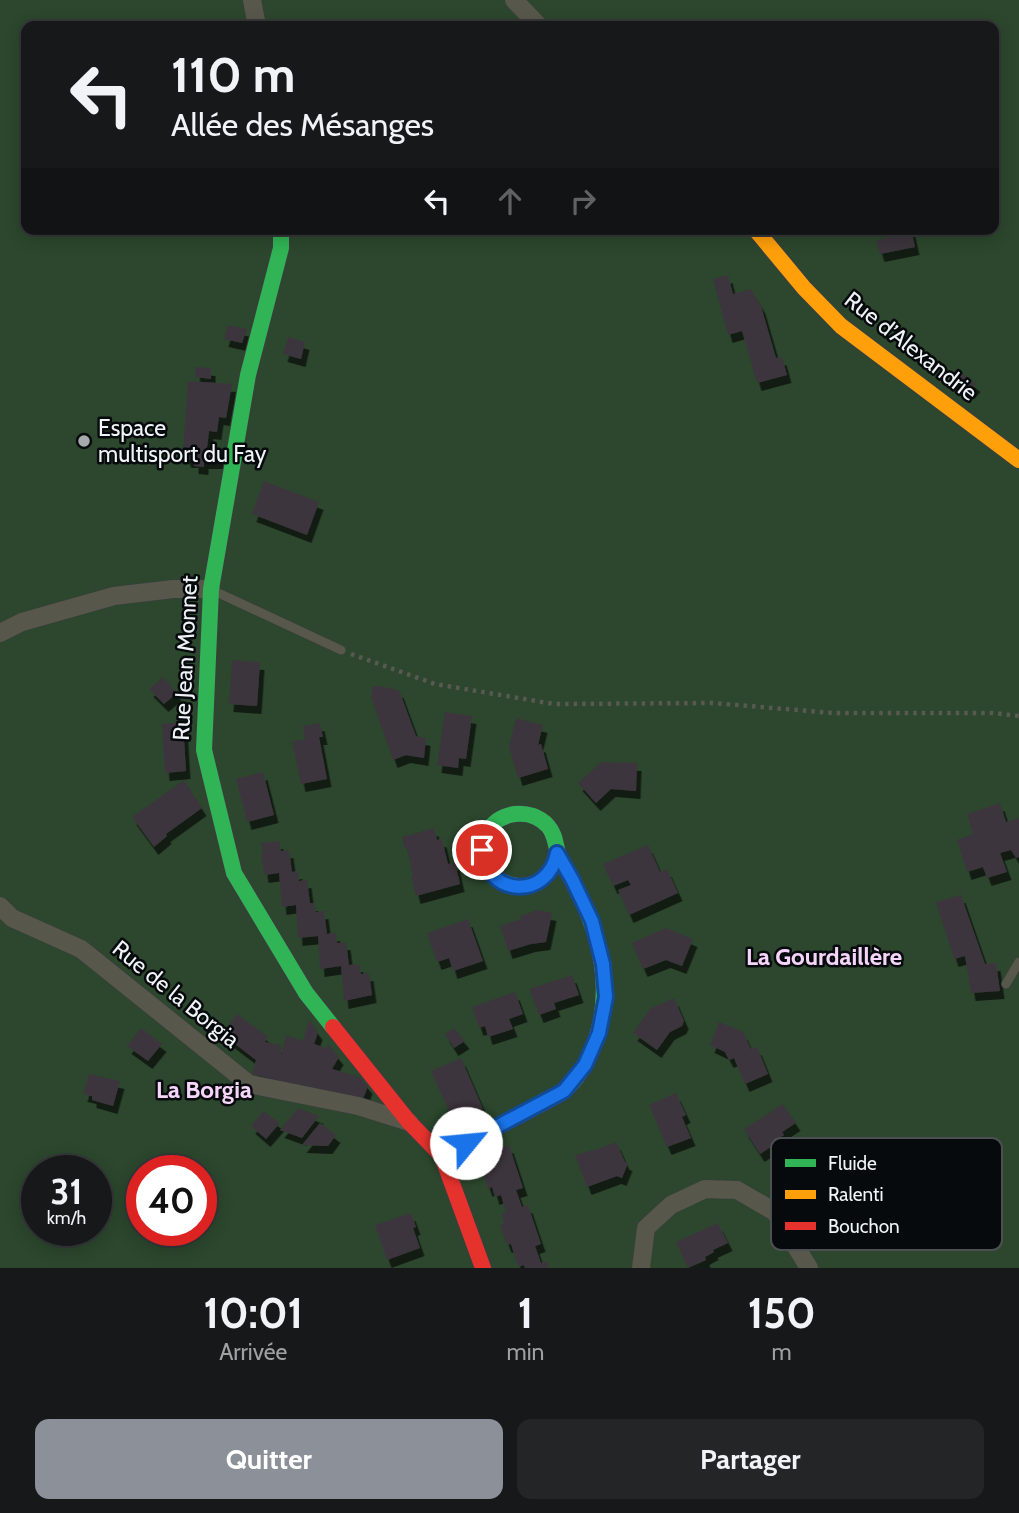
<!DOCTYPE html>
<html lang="fr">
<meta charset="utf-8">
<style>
:root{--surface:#16181a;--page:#232527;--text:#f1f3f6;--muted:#9ea0a2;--line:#353739;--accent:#8c9099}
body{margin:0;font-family:Cabin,sans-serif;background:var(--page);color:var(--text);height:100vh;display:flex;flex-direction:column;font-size:26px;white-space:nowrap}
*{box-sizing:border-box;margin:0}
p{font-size:23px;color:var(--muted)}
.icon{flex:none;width:38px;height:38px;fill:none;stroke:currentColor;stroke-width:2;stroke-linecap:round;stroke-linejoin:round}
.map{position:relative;height:1268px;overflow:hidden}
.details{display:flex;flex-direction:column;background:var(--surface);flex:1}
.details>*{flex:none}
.guide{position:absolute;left:21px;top:21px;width:978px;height:214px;border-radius:14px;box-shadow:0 4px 18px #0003,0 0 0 2px var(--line);background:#16181a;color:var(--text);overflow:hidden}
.speed{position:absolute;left:21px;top:1155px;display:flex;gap:14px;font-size:35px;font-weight:700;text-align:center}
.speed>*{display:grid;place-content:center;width:91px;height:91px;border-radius:50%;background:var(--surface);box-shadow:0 4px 18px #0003,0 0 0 2px var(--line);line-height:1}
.speed small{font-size:18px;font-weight:400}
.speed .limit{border:10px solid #d22;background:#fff;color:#111}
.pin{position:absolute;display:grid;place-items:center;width:60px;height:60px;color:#fff;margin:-30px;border:4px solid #fff;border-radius:50%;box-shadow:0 2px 7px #0007}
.me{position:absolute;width:77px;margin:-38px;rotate:62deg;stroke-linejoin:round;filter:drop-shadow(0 0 5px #0008)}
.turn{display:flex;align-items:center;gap:24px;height:147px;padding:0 35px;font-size:32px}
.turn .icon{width:91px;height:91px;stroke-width:2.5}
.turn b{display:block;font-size:49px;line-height:60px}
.lanes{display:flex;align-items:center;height:66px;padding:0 35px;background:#0003;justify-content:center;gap:35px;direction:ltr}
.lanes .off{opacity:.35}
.eta{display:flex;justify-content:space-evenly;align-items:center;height:119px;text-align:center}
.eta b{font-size:42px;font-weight:800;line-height:49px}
.cta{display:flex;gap:14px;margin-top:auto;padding:14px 35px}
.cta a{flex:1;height:80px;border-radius:14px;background:var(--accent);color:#fff;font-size:28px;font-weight:800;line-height:80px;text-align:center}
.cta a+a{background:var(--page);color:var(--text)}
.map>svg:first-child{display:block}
</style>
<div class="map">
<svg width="1019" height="1268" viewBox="0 0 1019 1268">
<defs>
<filter id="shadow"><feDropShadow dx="4.5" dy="8" stdDeviation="0" flood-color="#0009"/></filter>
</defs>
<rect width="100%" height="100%" fill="#1d2023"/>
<path fill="#2c472d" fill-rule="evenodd" d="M 0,0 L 1019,0 L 1019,1268 L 0,1268 ZM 26,26 L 994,26 L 994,229 L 26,229 ZM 37,1171 L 96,1171 L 96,1230 L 37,1230 ZM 142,1171 L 201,1171 L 201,1230 L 142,1230 Z"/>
<g fill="#3c363c" filter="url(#shadow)">
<polygon points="887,229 911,229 915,247 880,254 876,241 889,237"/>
<polygon points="728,275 733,294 751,289 761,306 776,358 782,357 787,375 757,383 742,331 728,335 713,279"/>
<polygon points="228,325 247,329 242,343 224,339"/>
<polygon points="288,337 305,342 301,359 283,354"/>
<polygon points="196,367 211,368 211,379 195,377"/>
<polygon points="962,373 976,384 970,391 956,381"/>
<polygon points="188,381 232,384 226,418 219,417 217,432 209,431 207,448 220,450 219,461 204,461 204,467 194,466 194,460 187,460 183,452"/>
<polygon points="264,481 319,502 307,535 252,514"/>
<polygon points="232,660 260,662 257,706 229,704"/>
<polygon points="163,677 177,693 164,704 149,689"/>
<polygon points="373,685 399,690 416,736 426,738 424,758 406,755 393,760 371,697"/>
<polygon points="445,712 472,716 466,759 459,758 458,768 437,765"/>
<polygon points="516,718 543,725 538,745 541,744 548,769 518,778 509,747"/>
<polygon points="183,722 186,771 165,773 162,724"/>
<polygon points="320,723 323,737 319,737 327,779 301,784 292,742 305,739 303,726"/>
<polygon points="601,762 637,763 636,791 611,789 596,803 578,783"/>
<polygon points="263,772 274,815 247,822 236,779"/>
<polygon points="184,780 202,808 166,834 167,836 154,847 132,817"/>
<polygon points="1000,803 1006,822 1019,818 1019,857 1016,858 1011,850 1000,853 1007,872 987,878 983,867 967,872 957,840 973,834 967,814"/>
<polygon points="434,828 437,840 442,839 448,864 455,862 460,884 416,896 411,876 413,875 407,848 405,849 402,837"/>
<polygon points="279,841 281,851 289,850 292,872 298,871 299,881 307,880 310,903 314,903 316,912 324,911 327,934 336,933 337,943 346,942 349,965 359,964 361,974 369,973 372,995 344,1001 341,966 320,969 318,936 298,938 296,905 282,907 279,873 264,875 261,853 263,853 261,843"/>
<polygon points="648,845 660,872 667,869 678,893 629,915 618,890 631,885 628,880 613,886 603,864"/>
<polygon points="961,895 985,964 996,963 1000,991 971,993 965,956 954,959 936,902"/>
<polygon points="537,910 552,913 546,942 531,944 508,951 500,926 521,919 520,916"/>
<polygon points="468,919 483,961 453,971 449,958 437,962 427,933"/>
<polygon points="666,928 693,939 682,966 666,960 643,969 632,943"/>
<polygon points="572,975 579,995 554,1003 556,1009 539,1015 529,989"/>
<polygon points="515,992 523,1014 509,1019 513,1029 488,1037 485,1026 479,1028 472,1007"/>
<polygon points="674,998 684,1021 682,1026 670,1032 657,1050 633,1033 650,1009"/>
<polygon points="237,1014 268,1037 265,1042 281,1045 281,1056 286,1035 303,1041 309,1020 318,1032 314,1044 326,1048 328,1044 339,1057 332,1069 360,1077 368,1086 363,1099 353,1099 252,1074 256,1060 222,1034"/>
<polygon points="719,1022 743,1032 751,1049 757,1047 768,1074 745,1084 734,1058 729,1060 725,1052 710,1045"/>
<polygon points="141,1028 162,1044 148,1061 127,1046"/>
<polygon points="454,1028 465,1041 454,1048 445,1034"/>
<polygon points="461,1058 483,1109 454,1122 431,1071"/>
<polygon points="89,1074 120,1081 113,1106 92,1100 92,1096 83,1094"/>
<polygon points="676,1093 686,1115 682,1117 691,1138 667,1147 649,1105"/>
<polygon points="783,1104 796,1123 782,1132 784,1135 776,1140 777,1143 760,1154 744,1129"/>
<polygon points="298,1108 319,1116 302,1138 280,1130"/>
<polygon points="263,1111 280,1123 266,1139 251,1126"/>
<polygon points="320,1123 336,1135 328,1146 302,1145"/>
<polygon points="616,1142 625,1162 628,1163 622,1178 617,1176 587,1187 575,1155 598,1149"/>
<polygon points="509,1145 523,1188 516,1190 522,1207 528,1205 541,1244 535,1246 541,1263 547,1261 549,1268 525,1268 524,1265 518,1267 511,1244 507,1245 500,1225 504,1223 501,1214 506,1212 501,1195 495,1197 492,1187 488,1189 481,1168 486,1166 482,1156"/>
<polygon points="411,1213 416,1227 413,1228 420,1248 387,1260 375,1225"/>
<polygon points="718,1223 728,1243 713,1250 714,1252 705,1257 706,1260 688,1268 676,1242"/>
</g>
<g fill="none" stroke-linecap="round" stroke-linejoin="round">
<defs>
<g id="lane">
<polyline points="212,590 341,650"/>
<polyline points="1006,984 1019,962"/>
</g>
<g id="street">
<polyline points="252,0 257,26"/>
<polyline points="514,0 539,26"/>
<polyline points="0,633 22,622 114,596 173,589 211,589"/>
<polyline points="0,906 12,918 81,949 249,1084 358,1106 409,1122"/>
<polyline points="641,1268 646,1228 671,1205 705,1189 737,1190 775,1212 809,1268"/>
</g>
<g id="fast">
<polyline points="281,229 281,248 248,375 211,589 204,750 234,873 306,993 333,1027"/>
<path d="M 442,1156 L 560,1094 C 577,1081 588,1062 595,1042 C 614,988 600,933 574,884 C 570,876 565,869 561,861 C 555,850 557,836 548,826 C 531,807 497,810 486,835 C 467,877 529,907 551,868 C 554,864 555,858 557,853"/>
</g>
<polyline id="slow" points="755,229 804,288 841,326 1019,460"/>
<polyline id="jam" points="333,1027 409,1122 442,1156 483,1268"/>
</defs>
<use href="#lane" stroke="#3b3e40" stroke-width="10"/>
<use href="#street" stroke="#3b3e40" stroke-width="19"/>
<use href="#fast" stroke="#3b3e40" stroke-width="18"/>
<use href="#slow" stroke="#3b3e40" stroke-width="18"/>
<use href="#jam" stroke="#3b3e40" stroke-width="18"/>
<polyline stroke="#585952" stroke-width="4.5" stroke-dasharray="3.5 5" stroke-linecap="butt" points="351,654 435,684 554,704 713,703 833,713 993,713 1019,716"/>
<use href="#lane" stroke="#58574c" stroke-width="9"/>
<use href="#street" stroke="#58574c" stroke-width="18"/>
<use href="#fast" stroke="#30b455" stroke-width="16"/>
<use href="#slow" stroke="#ff9f0a" stroke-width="16"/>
<use href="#jam" stroke="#e5322d" stroke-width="16"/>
</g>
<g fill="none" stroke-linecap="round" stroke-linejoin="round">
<defs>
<path id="route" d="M 466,1143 L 564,1091 L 585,1065 L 599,1033 L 606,997 L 603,964 L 592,921 L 572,879 L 557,853 C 548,900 487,897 482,850"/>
</defs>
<use href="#route" stroke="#114b97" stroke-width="18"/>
<use href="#route" stroke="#1a73e8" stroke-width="12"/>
</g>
<circle fill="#a6aaad" stroke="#070a0c" stroke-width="2.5" cx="84" cy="441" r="7"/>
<g text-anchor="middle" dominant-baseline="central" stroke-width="5" stroke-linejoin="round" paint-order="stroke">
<g font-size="23" fill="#f0f4f8" stroke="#070a0c">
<text transform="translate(911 346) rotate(38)">Rue d’Alexandrie</text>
<text transform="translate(185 658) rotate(-87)">Rue Jean Monnet</text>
<text transform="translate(176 994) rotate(39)">Rue de la Borgia</text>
</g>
<g font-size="23" fill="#f0f4f8" stroke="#070a0c" text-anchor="start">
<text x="98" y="428">Espace<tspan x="98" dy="26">multisport du Fay</tspan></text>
</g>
<g font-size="24" font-weight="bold" fill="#f6d5fa" stroke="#070a0c">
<text x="824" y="956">La Gourdaillère</text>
<text x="204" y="1089">La Borgia</text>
</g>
</g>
<rect x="771" y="1138" width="231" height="112" rx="10" fill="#070a0c" stroke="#4d5053" stroke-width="2"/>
<rect x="785" y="1159" width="31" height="8" fill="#30b455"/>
<rect x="785" y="1190" width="31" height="9" fill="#ff9f0a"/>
<rect x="785" y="1222" width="31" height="8" fill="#e5322d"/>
<g font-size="19" fill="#f0f4f8">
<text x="828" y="1170">Fluide</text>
<text x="828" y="1201">Ralenti</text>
<text x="828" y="1233">Bouchon</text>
</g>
</svg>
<div class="speed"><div>31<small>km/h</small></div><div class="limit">40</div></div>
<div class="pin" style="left:482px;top:850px;background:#d93025"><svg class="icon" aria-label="arrive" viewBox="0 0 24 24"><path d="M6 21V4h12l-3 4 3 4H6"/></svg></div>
<svg class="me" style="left:466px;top:1143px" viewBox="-20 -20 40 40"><circle r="19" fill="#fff"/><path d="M0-13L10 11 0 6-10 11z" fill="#1a73e8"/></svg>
<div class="guide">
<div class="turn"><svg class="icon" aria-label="left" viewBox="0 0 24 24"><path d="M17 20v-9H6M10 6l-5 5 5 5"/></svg><div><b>110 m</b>Allée des Mésanges</div></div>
<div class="lanes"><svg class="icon" aria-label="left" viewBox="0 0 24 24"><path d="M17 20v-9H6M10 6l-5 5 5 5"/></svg><svg class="icon off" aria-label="ahead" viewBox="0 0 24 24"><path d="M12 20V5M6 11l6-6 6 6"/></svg><svg class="icon off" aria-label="right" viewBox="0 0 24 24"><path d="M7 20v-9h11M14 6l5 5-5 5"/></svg></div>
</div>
</div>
<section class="details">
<div class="eta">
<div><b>10:01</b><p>Arrivée</p></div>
<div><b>1</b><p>min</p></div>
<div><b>150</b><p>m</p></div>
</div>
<div class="cta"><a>Quitter</a><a>Partager</a></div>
</section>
